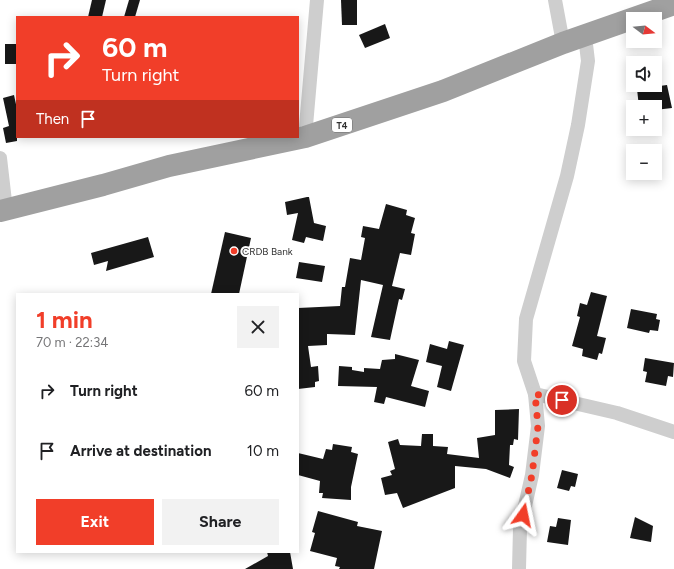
<!DOCTYPE html>
<meta charset="utf-8">
<style>
:root{--surface:#fff;--page:#f2f2f2;--text:#202124;--muted:#757577;--accent:#f13e29}
body{margin:0;font-family:Figtree,sans-serif;background:var(--page);color:var(--text);height:100vh;display:flex;flex-direction:column;font-size:15px;white-space:nowrap}
*{box-sizing:border-box;margin:0}
p{font-size:13px;color:var(--muted)}
.icon{flex:none;width:22px;height:22px;fill:none;stroke:currentColor;stroke-width:2;stroke-linecap:round;stroke-linejoin:round}
.map{position:relative;flex:1;overflow:hidden}
.panel{position:absolute;left:16px;top:293px;width:283px;height:260px;display:flex;flex-direction:column;background:var(--surface);border-radius:0px;box-shadow:0 2px 10px #0003}
.panel>*{flex:none}
.hud{position:absolute;left:16px;top:16px;width:283px;height:122px;border-radius:0px;box-shadow:0 2px 10px #0003;background:#f13e29;color:#fff;overflow:hidden}
.needle{width:26px;rotate:106deg}
.buttons{position:absolute;left:626px;top:12px;display:grid;gap:8px}
.buttons a{display:grid;place-items:center;width:36px;height:36px;border-radius:0px;background:var(--surface);box-shadow:0 2px 10px #0003;font-size:20px}
.pin{position:absolute;display:grid;place-items:center;width:34px;height:34px;color:#fff;margin:-17px;border:2px solid #fff;border-radius:50%;box-shadow:0 1px 4px #0007}
.me{position:absolute;width:44px;margin:-22px;rotate:12deg;stroke-linejoin:round;filter:drop-shadow(0 0 3px #0008)}
.turn{display:flex;align-items:center;gap:14px;height:84px;padding:0 20px;font-size:18px}
.turn .icon{width:52px;height:52px;stroke-width:2.5}
.turn b{display:block;font-size:28px;line-height:34px}
.then{display:flex;align-items:center;height:38px;padding:0 20px;background:#0003;gap:8px;font-size:15px}
.round{display:grid;place-items:center;flex:none;width:42px;height:42px;border-radius:0px;background:var(--page)}
.overview{display:flex;align-items:center;justify-content:space-between;height:68px;padding:0 20px}
h1{font-size:24px;font-weight:700;line-height:30px;color:var(--accent)}
.action{display:flex;gap:8px;margin-top:auto;padding:8px 20px}
.action a{flex:1;height:46px;border-radius:0px;background:var(--accent);color:#fff;font-size:16px;font-weight:700;line-height:46px;text-align:center}
.action a+a{background:var(--page);color:var(--text)}
ul{padding:0;list-style:none}
li{display:flex;align-items:center;gap:12px;height:60px;padding:0 20px}
li div{flex:1}
li b{display:block;font-size:15px}
li em{font-style:normal}
.map>svg:first-child{display:block}
</style>
<div class="map">
<svg width="674" height="569" viewBox="0 0 674 569">
<rect width="100%" height="100%" fill="#fff"/>
<g fill="#181818">
<polygon points="92,0 106,0 102,17 88,17"/>
<polygon points="129,0 140,0 135,17 124,17"/>
<polygon points="341,0 357,0 357,25 342,25"/>
<polygon points="385,24 390,38 365,48 359,35"/>
<rect x="5" y="44" width="12" height="20"/>
<polygon points="667,85 672,108 655,110 655,107 639,107 637,89"/>
<polygon points="14,95 17,109 17,141 6,143 3,128 9,126 3,98"/>
<polygon points="307,197 309,197 314,223 326,226 323,241 306,237 304,243 292,240 298,213 287,215 285,202"/>
<polygon points="386,204 407,210 406,215 415,218 411,233 415,234 411,255 400,253 392,286 405,289 402,300 399,299 390,340 371,337 383,285 361,280 355,335 327,334 327,345 308,346 311,367 318,366 319,381 315,382 315,387 298,389 298,308 340,306 342,287 345,287 350,258 361,260 365,238 361,237 363,226 379,229"/>
<polygon points="225,232 251,238 239,294 211,294"/>
<polygon points="148,237 154,257 106,271 108,261 94,265 91,253"/>
<polygon points="299,262 325,266 322,282 296,278"/>
<polygon points="591,292 607,296 597,336 606,338 602,354 599,353 597,360 582,356 583,349 572,346 580,317 577,316 580,303 587,305"/>
<polygon points="631,309 657,314 656,319 660,320 658,331 650,330 649,333 627,328"/>
<polygon points="449,341 464,345 451,391 437,387 442,366 426,362 430,344 447,349"/>
<polygon points="395,354 419,360 411,386 429,391 425,407 386,397 384,404 374,402 377,387 338,386 339,366 352,367 352,370 364,372 364,368 380,369 382,360 395,359"/>
<polygon points="645,358 674,363 673,377 668,376 666,386 645,382 647,372 643,371"/>
<polygon points="519,409 518,440 514,439 513,445 510,445 509,465 514,467 510,478 486,469 455,466 455,488 403,508 397,493 385,495 381,478 392,475 390,471 395,469 388,442 398,439 400,445 421,446 422,434 433,434 433,446 448,447 447,454 479,458 477,438 495,435 495,410"/>
<polygon points="333,444 352,447 351,452 358,454 351,487 351,500 322,498 323,493 319,493 320,481 298,475 298,453 323,459 326,449 332,450"/>
<polygon points="562,470 578,474 575,487 571,486 569,491 557,488"/>
<polygon points="318,511 358,522 357,526 382,531 374,569 339,569 340,567 335,566 337,558 310,551 315,533 312,532"/>
<polygon points="635,517 653,526 651,542 630,538"/>
<polygon points="558,518 571,520 568,545 547,542 550,526 556,527"/>
<polygon points="267,552 290,552 293,569 245,569 268,556"/>
</g>
<g fill="none" stroke-linecap="round" stroke-linejoin="round">
<g stroke="#cecece" stroke-width="14">
<polyline points="555,0 563,43"/>
<polyline points="585,36 588,61 578,125 567,176 526,319 524,361 535,394 617,413 674,432"/>
<polyline points="305,137 317,0"/>
<polyline points="0,158 6,210"/>
<polyline points="519,569 520,528 532,475 538,426 535,394"/>
</g>
<polyline stroke="#a0a0a0" stroke-width="22" points="0,211 103,185 169,166 305,137 443,91 563,43 674,4"/>
</g>
<g fill="none" stroke-linecap="round" stroke-linejoin="round">
<polyline stroke="#f13e29" stroke-width="7" stroke-dasharray="0 12.6" points="523,515 532,475 538,426 535,394 562,400"/>
</g>
<circle fill="#f13e29" stroke="#fff" stroke-width="1.5" cx="234" cy="251" r="4"/>
<g text-anchor="middle" dominant-baseline="central" stroke-width="4" stroke-linejoin="round" paint-order="stroke">
<rect fill="#fff" stroke="#6f6f6f" stroke-width="1" x="332" y="118" width="20" height="14" rx="3"/>
<g font-size="9" font-weight="bold" fill="#313131">
<text x="342" y="125">T4</text>
</g>
<g font-size="10" fill="#313131" stroke="#fff" text-anchor="start">
<text x="242" y="251">CRDB Bank</text>
</g>
</g>
</svg>
<div class="buttons">
<a><svg class="needle" viewBox="-14 -14 28 28"><path d="M0-13l5 13h-10z" fill="#e53935"/><path d="M0 13l5-13h-10z" fill="#757577"/></svg></a>
<a><svg class="icon" aria-label="sound" viewBox="0 0 24 24"><path d="M4 9h4l5-4v14l-5-4H4zM17 9q2 3 0 6"/></svg></a>
<a>+</a>
<a>−</a>
</div>
<div class="pin" style="left:562px;top:400px;background:#d93025"><svg class="icon" aria-label="arrive" viewBox="0 0 24 24"><path d="M6 21V4h12l-3 4 3 4H6"/></svg></div>
<svg class="me" style="left:523px;top:515px" viewBox="-20 -20 40 40"><path d="M0-17L14 15 0 8-14 15z" fill="#f13e29" stroke="#fff" stroke-width="4"/></svg>
<div class="hud">
<div class="turn"><svg class="icon" aria-label="right" viewBox="0 0 24 24"><path d="M7 20v-9h11M14 6l5 5-5 5"/></svg><div><b>60 m</b>Turn right</div></div>
<div class="then">Then<svg class="icon" aria-label="arrive" viewBox="0 0 24 24"><path d="M6 21V4h12l-3 4 3 4H6"/></svg></div>
</div>
<section class="panel">
<div class="overview"><div><h1>1 min</h1><p>70 m · 22:34</p></div><a class="round"><svg class="icon" aria-label="close" viewBox="0 0 24 24"><path d="M6 6l12 12M18 6L6 18"/></svg></a></div>
<ul>
<li><svg class="icon" aria-label="right" viewBox="0 0 24 24"><path d="M7 20v-9h11M14 6l5 5-5 5"/></svg><div><b>Turn right</b></div><em>60 m</em></li>
<li><svg class="icon" aria-label="arrive" viewBox="0 0 24 24"><path d="M6 21V4h12l-3 4 3 4H6"/></svg><div><b>Arrive at destination</b></div><em>10 m</em></li>
</ul>
<div class="action"><a>Exit</a><a>Share</a></div>
</section>
</div>
